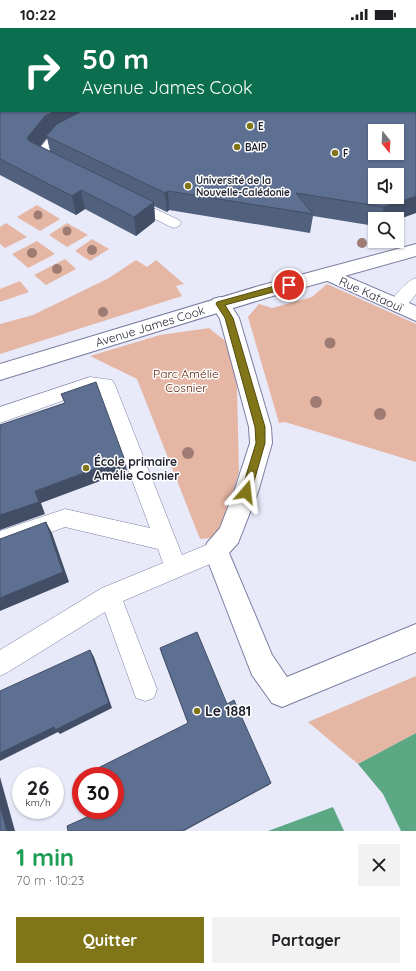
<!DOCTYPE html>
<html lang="fr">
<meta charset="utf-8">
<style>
:root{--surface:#fff;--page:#f2f2f2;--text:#202124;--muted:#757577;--accent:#807518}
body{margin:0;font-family:Quicksand,sans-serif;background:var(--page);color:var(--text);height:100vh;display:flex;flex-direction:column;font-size:15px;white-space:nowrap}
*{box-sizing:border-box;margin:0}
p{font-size:13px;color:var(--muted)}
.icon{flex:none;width:22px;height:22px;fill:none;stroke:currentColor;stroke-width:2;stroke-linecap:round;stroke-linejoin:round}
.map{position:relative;height:803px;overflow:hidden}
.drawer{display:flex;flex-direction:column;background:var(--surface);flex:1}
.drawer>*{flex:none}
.banner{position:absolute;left:0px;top:0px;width:416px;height:84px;box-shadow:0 1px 3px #0004;background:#0b6e4f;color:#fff;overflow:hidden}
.needle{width:26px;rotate:162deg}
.controls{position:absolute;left:368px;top:96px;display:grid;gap:8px}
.controls a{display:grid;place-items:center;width:36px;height:36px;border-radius:0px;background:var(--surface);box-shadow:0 1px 3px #0004;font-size:20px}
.speed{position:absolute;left:12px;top:739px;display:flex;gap:8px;font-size:20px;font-weight:700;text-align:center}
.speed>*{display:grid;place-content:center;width:52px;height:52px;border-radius:50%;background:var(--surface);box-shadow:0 1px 3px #0004;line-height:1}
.speed small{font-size:10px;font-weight:400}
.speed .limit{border:6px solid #d22;background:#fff;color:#111}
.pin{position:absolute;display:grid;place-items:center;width:34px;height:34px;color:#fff;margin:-17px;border:2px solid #fff;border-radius:50%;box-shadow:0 1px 4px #0007}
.me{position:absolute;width:44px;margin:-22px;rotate:17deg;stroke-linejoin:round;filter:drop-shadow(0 0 3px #0008)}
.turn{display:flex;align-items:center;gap:14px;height:84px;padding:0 16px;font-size:18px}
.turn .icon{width:52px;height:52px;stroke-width:2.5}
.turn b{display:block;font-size:28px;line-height:34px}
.round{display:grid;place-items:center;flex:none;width:42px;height:42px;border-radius:0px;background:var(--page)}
.head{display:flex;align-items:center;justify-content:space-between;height:68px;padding:0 16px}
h1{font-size:24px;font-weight:700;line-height:30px;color:#1e9e55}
.cta{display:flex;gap:8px;margin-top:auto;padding:8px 16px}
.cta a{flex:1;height:46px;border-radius:0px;background:var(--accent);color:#fff;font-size:16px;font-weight:700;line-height:46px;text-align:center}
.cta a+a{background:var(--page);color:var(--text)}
.status{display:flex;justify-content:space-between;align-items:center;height:28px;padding:0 20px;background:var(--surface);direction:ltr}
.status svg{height:11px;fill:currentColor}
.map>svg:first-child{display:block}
</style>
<div class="status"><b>10:22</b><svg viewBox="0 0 49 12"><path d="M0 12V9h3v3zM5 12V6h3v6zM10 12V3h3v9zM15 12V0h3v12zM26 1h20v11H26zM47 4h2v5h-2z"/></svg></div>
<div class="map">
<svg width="416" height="803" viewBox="0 0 416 803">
<rect width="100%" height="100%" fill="#e8eafa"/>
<g fill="#e5b6a4">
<polygon points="37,177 60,191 40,203 17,189"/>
<polygon points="6,195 27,209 5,220 0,216 0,199"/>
<polygon points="67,195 88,207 67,219 49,207"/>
<polygon points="92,211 109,221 90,233 75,223"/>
<polygon points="37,213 55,226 28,240 12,226"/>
<polygon points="65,231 76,241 46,257 34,247"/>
<polygon points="136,232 147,239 156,232 184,256 176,258 182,268 0,326 0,296 33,287 109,250"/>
<polygon points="20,253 29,264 0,274 0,261"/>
<polygon points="327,256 416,296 416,434 285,394 279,395 248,289 259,276 272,280 312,269"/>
<polygon points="209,300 229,316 237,360 239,444 219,509 200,511 137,351 90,328 160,307"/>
<polygon points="416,648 416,705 358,736 308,694"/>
</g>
<g fill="#5ca884">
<polygon points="416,705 416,803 401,803 383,766 358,736"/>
<polygon points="333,779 344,803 268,803"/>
</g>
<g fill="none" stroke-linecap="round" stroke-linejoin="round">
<defs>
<g id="service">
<polygon points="294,0 305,0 294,1"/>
<path d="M 98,83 L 113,83 L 111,86 L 60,114 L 48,127 L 60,132 L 62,135 L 60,138 C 52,140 38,135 33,128 L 50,108 Z"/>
<polygon points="132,170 179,192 181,195 179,198 174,200 169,198 127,177 125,174 127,171"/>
<path d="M 416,250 L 416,266 C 409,275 403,285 391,281 L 389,277 C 394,268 406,253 416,250 Z"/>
<polygon points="90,349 112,352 115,357 182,527 216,513 224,516 227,523 224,530 123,573 157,661 154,670 145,673 136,670 105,584 8,644 0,648 0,622 102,560 163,535 158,521 65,499 0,523 0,503 65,481 150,500 99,364 90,363 0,395 0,379"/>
</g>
<g id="minor">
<polygon points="327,240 416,278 416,293 321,250 318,246 321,242"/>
<polygon points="220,269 227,271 239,290 271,399 272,415 258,464 238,515 229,525 272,627 287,649 416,596 416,624 282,679 272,675 252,647 204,523 207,515 220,500 234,464 250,415 249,399 220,291 211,276 213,271"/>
</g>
<polygon id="secondary" points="416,216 416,228 266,270 0,352 0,336 259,258"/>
</defs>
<use href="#service" stroke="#7b7da1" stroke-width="1"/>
<use href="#minor" stroke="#7b7da1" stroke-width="2"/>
<use href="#secondary" stroke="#7b7da1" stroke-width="2"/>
<use href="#service" fill="#fff" fill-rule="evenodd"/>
<use href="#minor" fill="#fff" fill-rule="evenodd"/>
<use href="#secondary" fill="#fff" fill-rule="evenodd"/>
</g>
<g fill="#9e7c73">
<circle cx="38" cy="187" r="4.5"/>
<circle cx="67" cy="203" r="4.5"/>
<circle cx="362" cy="215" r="5"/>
<circle cx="92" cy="222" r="5"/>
<circle cx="32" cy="225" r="5"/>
<circle cx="57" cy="241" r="5"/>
<circle cx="103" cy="284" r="5"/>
<circle cx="330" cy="315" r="5.5"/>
<circle cx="316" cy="374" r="6"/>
<circle cx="380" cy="386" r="6"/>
<circle cx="188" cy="425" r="6"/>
</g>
<g fill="#51607d" fill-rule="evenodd">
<path d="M 0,32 L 1,83 L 415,83 L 397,191 L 375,191 L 375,198 L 313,188 L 310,205 L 169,182 L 167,184 L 154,178 L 155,193 L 136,208 L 85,181 L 76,187 L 0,147 ZM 47,110 L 50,123 L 40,118 Z"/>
<polygon points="160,620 227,676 269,757 98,784 188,695 162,627"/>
</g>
<g fill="#424e66">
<polygon points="55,83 95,83 46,108 47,110 32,129 27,110 45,88"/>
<polygon points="81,162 85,181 76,187 72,168"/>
<polygon points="168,163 169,182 167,184 165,165"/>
<polygon points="416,168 416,185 397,192 397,191 381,191 384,179"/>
<polygon points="154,174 155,193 136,208 134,189"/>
<polygon points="124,430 127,443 41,475 45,486 0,502 0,487 35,463"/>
<polygon points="46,494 52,505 69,554 0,583 0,570"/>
<polygon points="90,622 94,629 112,680 60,706 58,704 0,733 0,725"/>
<polygon points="0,749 15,803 7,803 0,778"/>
<polygon points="271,755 269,757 184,803 182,803"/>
</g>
<g fill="#5e7091" stroke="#424e66" fill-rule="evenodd">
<polygon points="178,0 183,0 186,1 176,1"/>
<polygon points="204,0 222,0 225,1 202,1"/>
<polygon points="264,0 278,0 281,1 262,1"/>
<polygon points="0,32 1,32 1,83 55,83 45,88 27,110 29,113 154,174 134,189 81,162 72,168 0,131"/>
<path d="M 415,40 L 416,40 L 416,168 L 384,179 L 296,165 L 313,186 L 168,163 L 165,165 L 46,108 L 57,96 L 82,83 L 415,83 ZM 375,103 L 397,103 L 397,125 L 375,125 ZM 375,147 L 397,147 L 397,169 L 375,169 Z"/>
<polygon points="96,354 124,430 35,463 39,474 0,487 0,397 65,375 61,366"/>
<polygon points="46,494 63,544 0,570 0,511"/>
<polygon points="197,604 227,676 234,672 271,755 182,803 68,803 67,798 98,784 98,782 115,782 115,748 87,748 86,746 188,695 160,620"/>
<polygon points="90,622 109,675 55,702 54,699 0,725 0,663"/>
<polygon points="0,778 7,803 0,803"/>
</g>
<polygon fill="#807518" stroke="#534c10" points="289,254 292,255 292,259 225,277 233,290 265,399 265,415 251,464 249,467 246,468 242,467 241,464 256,415 255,399 225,290 216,276 217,274"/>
<g fill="#807518" stroke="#fff" stroke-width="1.5">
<circle cx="250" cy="98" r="4"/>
<circle cx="237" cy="119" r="4"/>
<circle cx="335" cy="125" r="4"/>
<circle cx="188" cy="158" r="4"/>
<circle cx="86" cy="440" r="4"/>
<circle cx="197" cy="683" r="4"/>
</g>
<g text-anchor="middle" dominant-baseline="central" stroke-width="3" stroke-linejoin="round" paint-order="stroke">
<g font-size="10" font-weight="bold" fill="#1f202e" stroke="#fff" text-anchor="start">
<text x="258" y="98">E</text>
<text x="245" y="119">BAIP</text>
<text x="343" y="125">F</text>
<text x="196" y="152">Université de la<tspan x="196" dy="12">Nouvelle-Calédonie</tspan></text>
</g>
<g font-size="12" fill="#1f202e" stroke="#fff">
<text transform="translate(371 266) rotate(24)">Rue Kataouï</text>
<text transform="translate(150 298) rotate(-17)">Avenue James Cook</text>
</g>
<g font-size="12" fill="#612204" stroke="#fff">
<text x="186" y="345">Parc Amélie<tspan x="186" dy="14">Cosnier</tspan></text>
</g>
<g font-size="12" font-weight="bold" fill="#1f202e" stroke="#fff" text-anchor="start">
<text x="94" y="433">École primaire<tspan x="94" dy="14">Amélie Cosnier</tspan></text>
</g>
<g font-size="14" font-weight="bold" fill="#1f202e" stroke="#fff" text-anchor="start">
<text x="205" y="683">Le 1881</text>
</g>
</g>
</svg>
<div class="controls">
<a><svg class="needle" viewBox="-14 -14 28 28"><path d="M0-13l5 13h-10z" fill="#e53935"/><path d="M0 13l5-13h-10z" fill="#757577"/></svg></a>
<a><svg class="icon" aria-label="sound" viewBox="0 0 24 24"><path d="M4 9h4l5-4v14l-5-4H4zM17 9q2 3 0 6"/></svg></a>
<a><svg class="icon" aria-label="search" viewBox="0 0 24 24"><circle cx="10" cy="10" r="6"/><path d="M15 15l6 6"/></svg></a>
</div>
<div class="speed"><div>26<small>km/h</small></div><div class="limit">30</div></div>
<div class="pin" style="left:289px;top:257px;background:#d93025"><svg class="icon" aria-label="arrive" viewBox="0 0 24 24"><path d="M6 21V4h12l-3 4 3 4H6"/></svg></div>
<svg class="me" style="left:246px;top:464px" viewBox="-20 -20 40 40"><path d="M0-17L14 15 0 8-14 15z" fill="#807518" stroke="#fff" stroke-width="4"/></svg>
<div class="banner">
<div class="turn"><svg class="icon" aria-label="right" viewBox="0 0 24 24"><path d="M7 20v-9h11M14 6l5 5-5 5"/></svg><div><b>50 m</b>Avenue James Cook</div></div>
</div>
</div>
<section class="drawer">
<div class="head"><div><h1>1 min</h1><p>70 m · 10:23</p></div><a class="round"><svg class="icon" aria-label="close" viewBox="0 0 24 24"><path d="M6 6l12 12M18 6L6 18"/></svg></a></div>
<div class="cta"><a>Quitter</a><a>Partager</a></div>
</section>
